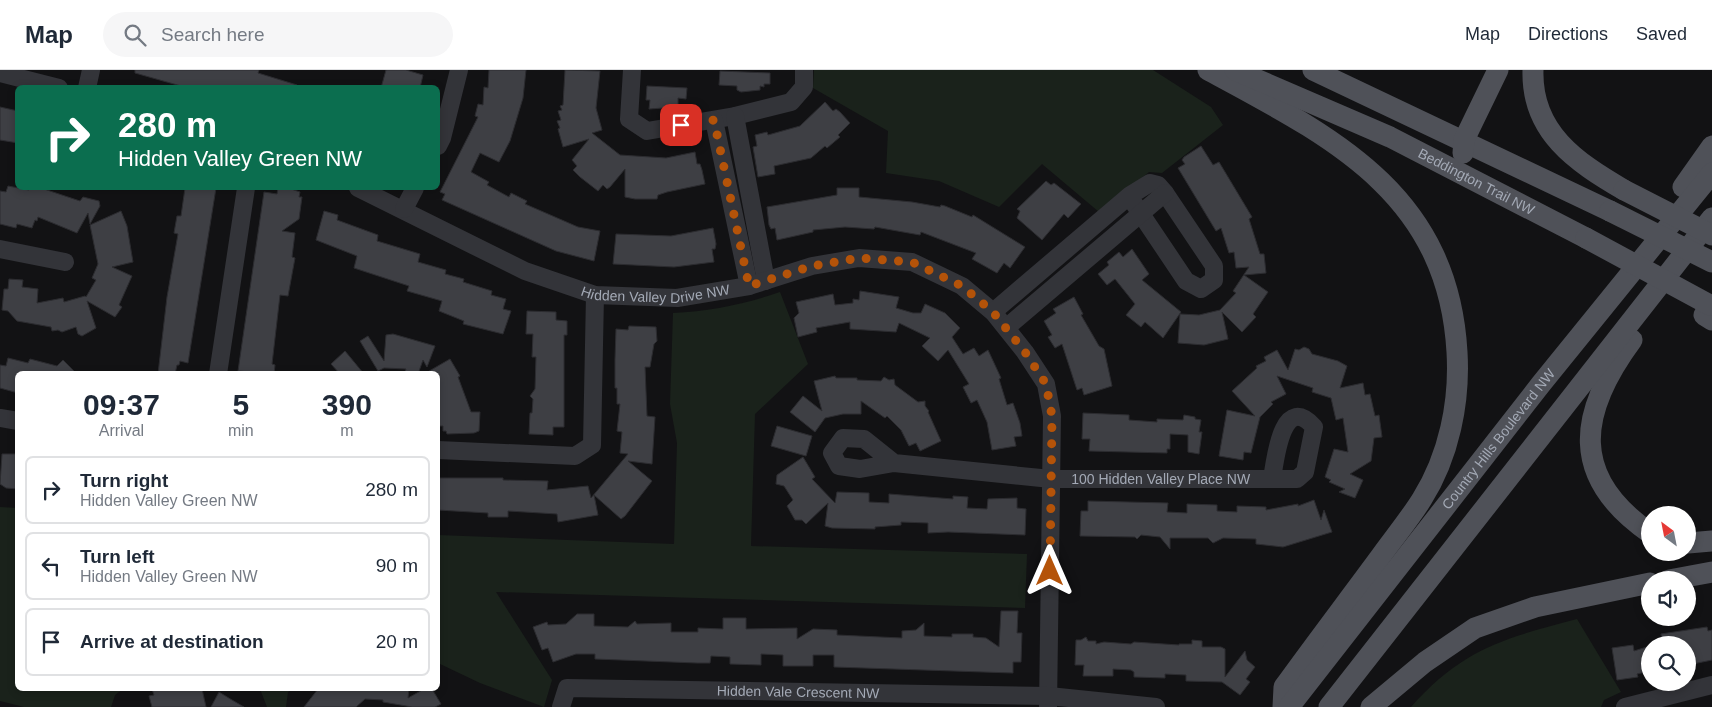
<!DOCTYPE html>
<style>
:root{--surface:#fff;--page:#f6f6f7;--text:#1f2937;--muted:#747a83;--line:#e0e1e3}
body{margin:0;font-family:Helvetica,sans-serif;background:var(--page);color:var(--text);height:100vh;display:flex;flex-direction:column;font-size:19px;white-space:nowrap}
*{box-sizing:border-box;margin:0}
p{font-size:16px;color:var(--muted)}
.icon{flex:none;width:28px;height:28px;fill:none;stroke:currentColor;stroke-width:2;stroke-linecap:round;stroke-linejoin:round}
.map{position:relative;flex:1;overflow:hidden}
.panel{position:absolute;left:15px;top:301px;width:425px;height:320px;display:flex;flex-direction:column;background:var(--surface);border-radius:8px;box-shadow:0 2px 8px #0003}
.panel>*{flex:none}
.top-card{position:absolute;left:15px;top:15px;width:425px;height:105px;border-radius:8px;box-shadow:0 2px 8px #0003;background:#0b6e4f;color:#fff;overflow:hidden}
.needle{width:32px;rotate:328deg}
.controls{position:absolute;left:1641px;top:436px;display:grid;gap:10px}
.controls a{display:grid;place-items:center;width:55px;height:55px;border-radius:50%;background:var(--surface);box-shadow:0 2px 8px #0003;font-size:25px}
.pin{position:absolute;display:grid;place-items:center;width:42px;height:42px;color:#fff;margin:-21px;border-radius:10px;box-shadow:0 2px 8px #0006}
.me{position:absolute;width:55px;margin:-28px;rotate:0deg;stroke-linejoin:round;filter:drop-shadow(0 0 4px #0008)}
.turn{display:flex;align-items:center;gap:18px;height:105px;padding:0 20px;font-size:22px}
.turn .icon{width:65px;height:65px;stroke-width:2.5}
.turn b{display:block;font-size:35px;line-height:42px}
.eta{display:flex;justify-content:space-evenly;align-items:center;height:85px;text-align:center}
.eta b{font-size:30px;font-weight:700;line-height:35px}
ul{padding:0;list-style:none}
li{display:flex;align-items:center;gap:15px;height:68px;margin:0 10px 8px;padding:0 10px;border:2px solid var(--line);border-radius:8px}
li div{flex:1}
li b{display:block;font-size:19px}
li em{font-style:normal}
header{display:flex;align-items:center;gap:30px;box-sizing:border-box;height:70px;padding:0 25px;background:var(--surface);border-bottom:1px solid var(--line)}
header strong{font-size:24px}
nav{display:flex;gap:28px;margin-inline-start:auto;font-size:18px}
.search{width:350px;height:45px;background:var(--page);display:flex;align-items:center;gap:12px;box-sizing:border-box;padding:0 18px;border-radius:28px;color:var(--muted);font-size:19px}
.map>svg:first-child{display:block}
</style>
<header>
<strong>Map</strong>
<div class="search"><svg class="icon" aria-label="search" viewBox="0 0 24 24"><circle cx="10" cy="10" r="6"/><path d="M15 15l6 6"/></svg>Search here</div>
<nav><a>Map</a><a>Directions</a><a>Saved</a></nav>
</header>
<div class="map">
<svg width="1712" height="637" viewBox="0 0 1712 637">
<rect width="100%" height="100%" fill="#121214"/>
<g fill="#1a221b">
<polygon points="814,0 1153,0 1211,37 1223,55 1162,103 1149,102 1099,142 1042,94 999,137 939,111 886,103 888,61 813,18"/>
<path d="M 780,222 L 808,294 L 755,344 L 751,476 L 1027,484 L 1025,538 L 496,522 L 552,610 L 544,637 L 480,613 L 438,593 L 438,465 L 674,474 L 677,373 L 670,334 L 673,243 C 710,241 745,234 780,222 Z"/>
<polygon points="0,437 17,438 18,619 123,619 115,625 111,637 24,637 0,631"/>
<path d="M 1577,549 L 1621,622 L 1604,630 L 1601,637 L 1411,637 C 1462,579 1505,568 1577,549 Z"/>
<polygon points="260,619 292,619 288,622 286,637 267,637"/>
</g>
<g fill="#3e3f44" stroke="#2c2c30">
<polygon points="135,0 259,0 258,3 297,15 296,18 188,18 135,3"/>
<polygon points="386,0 406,0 423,5 420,18 381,18"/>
<polygon points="489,0 526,0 523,28 510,71 499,92 480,83 471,102 489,112 487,115 509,127 511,123 527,131 525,134 578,157 600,161 594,191 556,181 442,130 445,124 440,122 478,47 475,46 478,34 483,35 484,17 488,18"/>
<polygon points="565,0 600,1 596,38 602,60 592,63 620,85 666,88 695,82 697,94 700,94 702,100 705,114 667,122 658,125 657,129 635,129 625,127 625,99 610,117 607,119 603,115 598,121 580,107 573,100 577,96 572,90 589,69 563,77 558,59 560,58 557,51 561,50 558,41 562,40 560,36 563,35"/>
<polygon points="720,1 770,3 770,14 764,14 764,17 760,16 760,20 741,22 737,20 737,16 719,15"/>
<polygon points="647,16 687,18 686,29 678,28 678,37 649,39 650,30 646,30"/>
<polygon points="825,32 833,41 836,39 840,42 850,53 838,65 840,67 827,78 825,76 811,88 774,96 775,104 758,107 753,77 757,76 755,65 767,62 768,65 800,56"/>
<polygon points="0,37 18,41 18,73 0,70"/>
<polygon points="1201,76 1213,95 1219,92 1252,147 1249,149 1260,184 1264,184 1266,203 1244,205 1268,222 1253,244 1256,247 1242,262 1222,242 1228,269 1204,275 1178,273 1180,244 1199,245 1220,240 1236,223 1233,221 1249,197 1236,198 1234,182 1229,183 1221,158 1216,161 1178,98 1185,94 1182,90 1184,87"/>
<polygon points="1046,111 1051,115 1054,113 1081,134 1068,148 1064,144 1042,170 1017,148 1020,141 1017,139"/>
<polygon points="8,116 29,120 29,118 41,118 80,131 83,127 99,131 100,136 90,154 88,143 77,163 38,147 37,151 35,150 32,158 17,154 16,158 0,154 0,121 6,122"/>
<polygon points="185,118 216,118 188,293 180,291 179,295 177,295 175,304 158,304 167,227 178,164 174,163 177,146 181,146"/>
<polygon points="278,118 288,118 300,122 299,127 302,127 299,149 282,161 295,163 292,187 295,188 288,226 280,225 272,294 275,295 274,304 238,301 264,122 277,124"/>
<polygon points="837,118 859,118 859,127 912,132 940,137 941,135 945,136 972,147 973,145 1025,177 1010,198 1004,193 997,203 972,189 976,183 921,162 920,165 875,157 874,159 845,157 813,160 813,162 777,170 775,158 771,159 769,155 767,137 837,125"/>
<polygon points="121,141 127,156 133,192 112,197 132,206 119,235 122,237 115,247 87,231 96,258 82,266 78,264 76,257 62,262 58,260 52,261 51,257 17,251 8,241 2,240 4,219 8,219 9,209 23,210 22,217 38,219 37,233 63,228 64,232 85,226 86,227 96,210 92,208 98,194 90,155"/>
<polygon points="324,141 338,145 337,150 378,165 377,171 420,184 418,192 446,200 445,204 464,209 463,212 492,221 491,225 506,229 503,239 511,241 503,264 463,254 464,251 439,241 442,231 407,221 409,216 354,198 357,186 316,170"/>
<polygon points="713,158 716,174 715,179 712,179 714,192 674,197 613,194 616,164 671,166"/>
<polygon points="1132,179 1149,204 1142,210 1181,242 1163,268 1145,252 1141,257 1126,245 1135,234 1115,209 1107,215 1098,204 1109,195 1107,192 1119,182 1123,187"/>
<polygon points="860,221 899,227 896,238 913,243 921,243 925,234 945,243 960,258 952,267 963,284 974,278 979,286 988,280 1001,308 999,309 1007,335 1013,333 1020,353 1022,366 1014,367 1016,376 992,380 987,352 977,330 971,333 963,317 969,314 948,280 938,291 922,276 930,268 899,253 896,262 850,259 850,252 816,258 817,262 798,267 794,248 799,243 796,232 833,224 835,235 853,233 853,229 859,230"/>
<polygon points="1074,227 1083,244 1081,245 1099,276 1104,279 1112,316 1084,325 1082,318 1077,320 1062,274 1055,278 1048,267 1052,265 1044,251 1056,243 1053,239"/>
<polygon points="527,241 556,242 556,250 567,251 567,265 564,265 564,357 553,357 553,365 529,364 530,343 532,343 533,329 530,326 535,319 536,287 532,287 533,264 526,264"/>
<polygon points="629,256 656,257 657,271 654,274 650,297 645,297 647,346 655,347 652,394 628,391 652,411 625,446 621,449 594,425 598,445 558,452 557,444 508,441 508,447 488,447 488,443 438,440 438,408 503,408 503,410 548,411 547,420 588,416 591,428 628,384 620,383 622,362 617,361 620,334 617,334 617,318 615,318 615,289 616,259 628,260"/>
<polygon points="393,264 435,276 427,297 423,290 418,304 404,304 406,299 384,298 378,301 360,271 368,266 384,291 386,265"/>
<polygon points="1304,277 1309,279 1312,284 1338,291 1347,296 1340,318 1363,313 1365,325 1370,324 1375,346 1379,345 1382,367 1374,368 1371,391 1350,404 1363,410 1355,428 1339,422 1345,419 1329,412 1331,410 1325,407 1334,379 1348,382 1343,348 1336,350 1331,328 1312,322 1313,318 1277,306 1286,324 1271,332 1273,334 1260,347 1251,383 1244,382 1243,390 1219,386 1227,340 1255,346 1232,321 1257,298 1256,296 1266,291 1264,287 1277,280 1288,300 1295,279 1299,280"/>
<polygon points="345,281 364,304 340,304 331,294"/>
<polygon points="8,288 28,293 30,289 57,296 63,290 77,304 18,304 18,323 0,318 0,295 6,296"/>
<polygon points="450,289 460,306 458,307 471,342 480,342 479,361 474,363 447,364 446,361 443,361 443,356 438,356 438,304 424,304"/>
<polygon points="835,306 836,308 857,308 857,310 881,311 884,307 889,310 894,309 895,315 918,332 925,331 925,336 929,341 928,342 941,371 920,381 916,373 909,376 901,360 887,346 885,348 861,331 861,344 843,344 825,348 815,362 790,342 803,326 822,341 814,311"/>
<polygon points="1083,343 1129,345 1129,350 1157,352 1157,349 1183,350 1184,345 1195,347 1195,349 1201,350 1199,362 1202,362 1199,384 1188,382 1188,365 1170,364 1170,379 1167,379 1167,383 1089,381 1090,369 1082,369"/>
<polygon points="777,356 812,366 806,386 771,376"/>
<polygon points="2,384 18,384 18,419 6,418 0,414"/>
<polygon points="803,387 815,407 812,409 835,433 837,422 869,423 869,432 889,433 889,424 953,429 953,426 968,427 967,438 987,439 988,429 1017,428 1017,438 1026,439 1025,465 948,462 928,463 928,453 901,452 901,455 875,457 875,459 832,458 825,456 828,433 806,454 802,450 795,450 787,436 793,430 784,416 776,414 777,405"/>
<polygon points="1314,430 1321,450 1324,440 1332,462 1283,477 1256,474 1256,469 1223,468 1213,473 1208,468 1170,468 1170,479 1160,467 1141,465 1137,469 1135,467 1080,466 1081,441 1088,441 1088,431 1168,433 1167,442 1187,443 1187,434 1217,435 1217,441 1237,442 1237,436 1266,437 1266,440 1298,434 1298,436"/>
<polygon points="1001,541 1018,541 1017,563 1022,563 1021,592 1013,592 1013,603 834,597 834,585 813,585 813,596 783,596 783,585 761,584 761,595 730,594 730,587 711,586 710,593 697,593 595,589 595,584 576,584 553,592 548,578 542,580 533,557 547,552 548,555 566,554 577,544 594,544 594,556 628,557 635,551 637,554 671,553 671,562 698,562 698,558 723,559 723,548 746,548 746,559 797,558 797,569 813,559 837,560 837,565 902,568 902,561 916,560 924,553 924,566 952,567 952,564 973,564 973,567 986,568 999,577"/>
<polygon points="1707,557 1708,561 1712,560 1712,590 1688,595 1688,575 1663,575 1661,564"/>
<polygon points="1086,567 1088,571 1096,571 1096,574 1104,572 1131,574 1134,572 1179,575 1179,574 1192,574 1192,570 1202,571 1202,577 1221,577 1225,579 1225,607 1245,581 1247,590 1255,597 1246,609 1250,612 1240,625 1222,612 1186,611 1186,605 1165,604 1165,608 1134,607 1134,602 1131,600 1113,599 1113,606 1083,606 1084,595 1075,595 1076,570 1081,570"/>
<polygon points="1633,575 1634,581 1650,576 1650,601 1637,604 1638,607 1617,610 1612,578"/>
<polygon points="152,619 202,619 206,637 152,637 149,626 154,625"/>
<polygon points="318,619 409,619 408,628 424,619 432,619 441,634 435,637 412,637 383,632 383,630 365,629 356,637 304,637"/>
<polygon points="219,622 232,630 244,637 211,637"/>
</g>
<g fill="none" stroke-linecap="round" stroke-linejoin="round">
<g stroke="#333439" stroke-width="18">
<polyline points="632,0 629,49 647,61 735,46 791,32 804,17 804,0"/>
<polyline points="0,3 59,18"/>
<polyline points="87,18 91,0"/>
<polyline points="735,46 766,211"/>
<polyline points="714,50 749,216"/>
<polyline points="438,76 442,68 459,0"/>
<path id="s1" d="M 358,118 L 525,201 L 595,225 L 677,228 L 749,216 L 812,196 L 859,188 L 912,192 L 962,216 L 993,242 L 1025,282 L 1046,314 L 1052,346 L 1048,637"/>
<polyline points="404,139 415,118"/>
<polyline points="0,179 65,192"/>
<polyline points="993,242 1129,126 1150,113 1158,115 1165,123 1214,196 1214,210 1201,219 1186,211 1129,126"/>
<polyline points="1007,257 1165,123"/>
<polyline points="218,304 246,118"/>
<polyline points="0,348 18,351"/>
<polyline points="438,380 575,386 592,375 595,225"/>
<path id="s2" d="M 894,393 L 864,369 L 843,368 L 832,383 L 839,396 L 860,399 L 894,393 L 1051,409 L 1297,409 L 1305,402 L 1314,357 C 1282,321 1275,391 1272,409"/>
<path id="s3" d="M 561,637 L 567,618 L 1049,626 L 1156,637"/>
<polyline points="1625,637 1712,615"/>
</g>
<g stroke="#4f5158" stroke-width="21">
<path d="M 1208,0 C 1332,67 1448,123 1457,282 C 1460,332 1449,386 1422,429 C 1409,450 1392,470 1378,490 C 1347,532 1315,574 1284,617 L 1283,637"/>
<path id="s4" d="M 1235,0 L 1390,67 L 1586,168"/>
<polyline points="1313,0 1610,141"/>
<path d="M 1533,0 C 1531,62 1576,92 1624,120"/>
<polyline points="1463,83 1464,70 1498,0"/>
<polyline points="1683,117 1712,76"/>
<polyline points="1704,245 1712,250"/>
<path d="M 1632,270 C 1578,343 1569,407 1650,463"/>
<polyline points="1688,473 1712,471"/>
<polyline points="1669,510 1712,502"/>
<path id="s5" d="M 1289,637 L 1541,314 L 1712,103"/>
<polyline points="1329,637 1712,148"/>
<polyline points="1371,637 1425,592 1475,558 1535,537 1650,513"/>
</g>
<g stroke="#4f5158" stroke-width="21">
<polyline points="1624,120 1712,165"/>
<polyline points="1610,141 1712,192"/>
<polyline points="1586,168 1710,235"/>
</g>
</g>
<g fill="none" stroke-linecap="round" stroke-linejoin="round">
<polyline stroke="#b45309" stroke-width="9" stroke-dasharray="0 16.2" points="681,55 714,50 749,216 812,196 859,188 912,192 962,216 993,242 1025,282 1046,314 1052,346 1050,501"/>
</g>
<g text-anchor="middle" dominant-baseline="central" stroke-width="4" stroke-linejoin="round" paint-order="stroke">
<g font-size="14" fill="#a3a9b5" stroke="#0d0d0f">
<text stroke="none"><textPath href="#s4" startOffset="266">Beddington Trail NW</textPath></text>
<text stroke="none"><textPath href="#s1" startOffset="321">Hidden Valley Drive NW</textPath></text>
<text stroke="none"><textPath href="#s5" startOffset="340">Country Hills Boulevard NW</textPath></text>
<text stroke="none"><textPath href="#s2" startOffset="416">100 Hidden Valley Place NW</textPath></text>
<text stroke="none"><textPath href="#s3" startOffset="251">Hidden Vale Crescent NW</textPath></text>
</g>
</g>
</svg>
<div class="controls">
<a><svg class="needle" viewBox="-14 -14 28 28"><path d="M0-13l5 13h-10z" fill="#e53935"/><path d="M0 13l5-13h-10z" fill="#747a83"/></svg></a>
<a><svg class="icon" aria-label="sound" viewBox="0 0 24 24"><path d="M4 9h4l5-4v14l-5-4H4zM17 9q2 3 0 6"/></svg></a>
<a><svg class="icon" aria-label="search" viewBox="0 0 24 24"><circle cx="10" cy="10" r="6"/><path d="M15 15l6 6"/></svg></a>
</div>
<div class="pin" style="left:681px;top:55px;background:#d93025"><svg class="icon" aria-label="arrive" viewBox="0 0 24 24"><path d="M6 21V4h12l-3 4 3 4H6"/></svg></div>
<svg class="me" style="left:1050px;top:501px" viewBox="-20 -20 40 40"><path d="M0-17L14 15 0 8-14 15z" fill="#b45309" stroke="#fff" stroke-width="4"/></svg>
<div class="top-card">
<div class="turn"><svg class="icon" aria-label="right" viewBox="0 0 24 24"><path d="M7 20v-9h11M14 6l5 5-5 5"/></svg><div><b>280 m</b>Hidden Valley Green NW</div></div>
</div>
<section class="panel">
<div class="eta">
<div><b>09:37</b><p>Arrival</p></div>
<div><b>5</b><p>min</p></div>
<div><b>390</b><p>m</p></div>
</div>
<ul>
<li><svg class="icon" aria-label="right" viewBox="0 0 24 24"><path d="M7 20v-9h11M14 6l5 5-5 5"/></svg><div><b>Turn right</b><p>Hidden Valley Green NW</p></div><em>280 m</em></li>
<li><svg class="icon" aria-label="left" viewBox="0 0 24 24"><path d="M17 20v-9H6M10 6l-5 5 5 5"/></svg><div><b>Turn left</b><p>Hidden Valley Green NW</p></div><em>90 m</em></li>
<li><svg class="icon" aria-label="arrive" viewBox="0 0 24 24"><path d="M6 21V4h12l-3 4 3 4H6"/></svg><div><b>Arrive at destination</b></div><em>20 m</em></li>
</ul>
</section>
</div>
